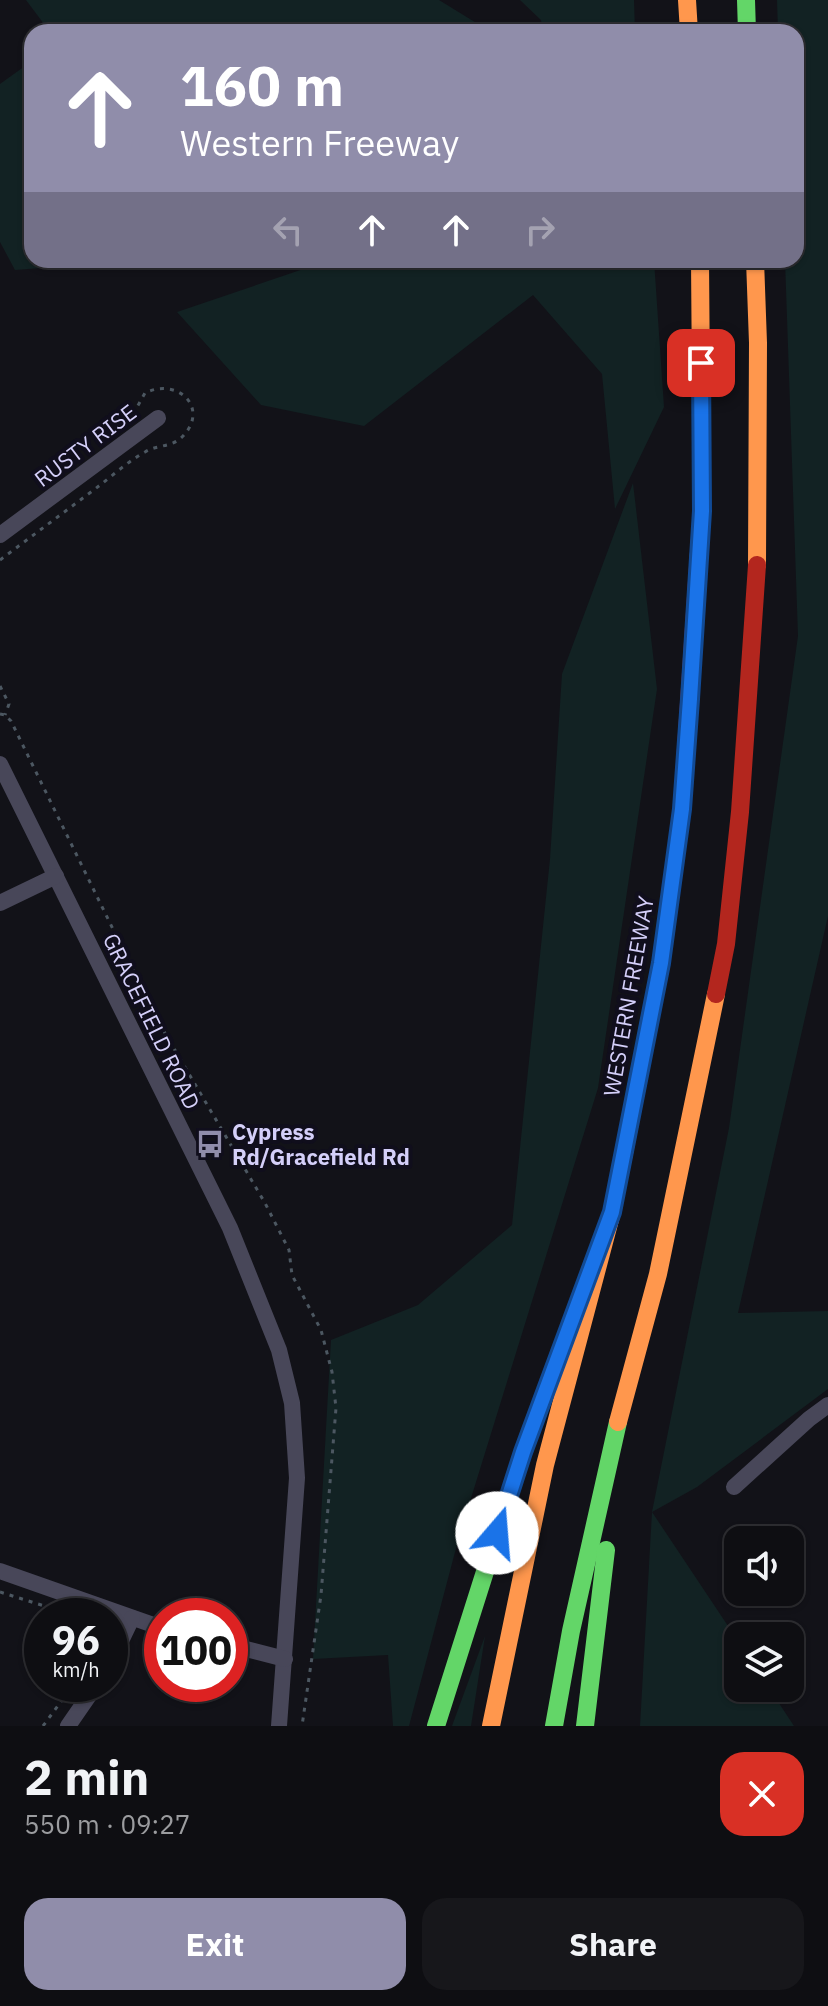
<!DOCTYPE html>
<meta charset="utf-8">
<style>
:root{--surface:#0e0e12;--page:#17171b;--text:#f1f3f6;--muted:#9b9c9f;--line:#2e2e32;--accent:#908daa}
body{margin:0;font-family:"IBM Plex Sans",sans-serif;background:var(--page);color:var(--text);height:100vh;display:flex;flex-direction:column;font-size:30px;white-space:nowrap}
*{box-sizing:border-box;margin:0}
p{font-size:26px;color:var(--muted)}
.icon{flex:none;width:44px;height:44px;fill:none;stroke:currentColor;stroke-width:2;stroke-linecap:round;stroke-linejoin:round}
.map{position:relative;height:1726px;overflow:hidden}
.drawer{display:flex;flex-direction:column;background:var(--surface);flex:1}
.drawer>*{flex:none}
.banner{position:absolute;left:24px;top:24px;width:780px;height:244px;border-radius:24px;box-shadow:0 2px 6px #0004,0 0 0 2px var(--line);background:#908daa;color:#fff;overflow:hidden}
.buttons{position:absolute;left:724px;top:1526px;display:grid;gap:16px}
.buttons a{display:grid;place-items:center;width:80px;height:80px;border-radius:16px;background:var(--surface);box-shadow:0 2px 6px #0004,0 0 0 2px var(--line);font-size:40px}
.speed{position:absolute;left:24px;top:1598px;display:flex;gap:16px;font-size:40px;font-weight:700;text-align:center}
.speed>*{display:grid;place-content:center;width:104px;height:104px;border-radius:50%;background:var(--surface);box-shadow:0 2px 6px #0004,0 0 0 2px var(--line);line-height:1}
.speed small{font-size:20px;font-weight:400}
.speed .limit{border:12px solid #d22;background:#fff;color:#111}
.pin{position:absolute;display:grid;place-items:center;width:68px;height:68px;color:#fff;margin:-34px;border-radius:16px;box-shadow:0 4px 12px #0006}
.me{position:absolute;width:88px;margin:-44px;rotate:18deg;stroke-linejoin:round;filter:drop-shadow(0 0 6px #0008)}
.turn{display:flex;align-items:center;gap:28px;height:168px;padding:0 24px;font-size:36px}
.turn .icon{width:104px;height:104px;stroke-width:2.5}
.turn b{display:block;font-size:56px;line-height:68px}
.lanes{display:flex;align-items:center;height:76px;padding:0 24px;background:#0003;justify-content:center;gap:40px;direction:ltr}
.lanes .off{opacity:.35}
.round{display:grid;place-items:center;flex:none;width:84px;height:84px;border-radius:24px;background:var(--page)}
.overview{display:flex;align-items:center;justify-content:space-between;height:136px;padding:0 24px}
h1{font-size:48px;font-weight:700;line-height:60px}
.cta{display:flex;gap:16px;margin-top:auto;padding:16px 24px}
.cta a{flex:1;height:92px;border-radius:24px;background:var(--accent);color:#fff;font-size:32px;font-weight:700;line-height:92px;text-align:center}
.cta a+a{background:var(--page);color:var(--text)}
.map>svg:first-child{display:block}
</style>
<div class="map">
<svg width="828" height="1726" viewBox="0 0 828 1726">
<rect width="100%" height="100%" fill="#121218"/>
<g fill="#122223">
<polygon points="26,0 439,0 491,32 50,32"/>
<polygon points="520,0 634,0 635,32 543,32 541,20"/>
<polygon points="777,0 828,0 828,916 738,1313 828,1311 828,1389 697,1487 652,1512 738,1641 738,1688 769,1688 794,1726 640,1726 652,1512 729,1128 798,636 785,260 796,260 796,32 778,32"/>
<polygon points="32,61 32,260 144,260 15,270 0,242 0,84"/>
<polygon points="330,260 654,260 664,407 615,509 602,374 533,295 364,426 261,405 177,312"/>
<polygon points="633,483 657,689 598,1088 459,1537 409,1726 393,1726 388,1655 313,1659 331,1340 418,1305 512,1225 550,859 562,674"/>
<polygon points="485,1636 471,1726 452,1726"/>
</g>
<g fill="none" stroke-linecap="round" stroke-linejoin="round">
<g stroke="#4c5761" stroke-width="3" stroke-dasharray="4 6" stroke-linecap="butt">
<path d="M 0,560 C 32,536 63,513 95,489 C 111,477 127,462 145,452 C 158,444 173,448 184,435 C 209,407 177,377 145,393 L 131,418"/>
<polyline points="0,686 9,704 5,715"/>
<polyline points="0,714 5,715 11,721 159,1023 265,1203 289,1250 292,1275 321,1330 332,1372 336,1408 321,1595 302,1726"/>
<polyline points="0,1592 76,1616"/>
<polyline points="43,1726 74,1684"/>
</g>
<g stroke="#484759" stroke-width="16">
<polyline points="0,535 158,418"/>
<polyline points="0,764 230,1228 279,1350 292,1403 297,1478 279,1726"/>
<polyline points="0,903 56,876"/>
<polyline points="734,1487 809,1419 828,1405"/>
<polyline points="0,1571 162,1628"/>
<polyline points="230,1645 285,1659"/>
<polyline points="110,1664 132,1618"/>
<polyline points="68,1726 97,1684"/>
</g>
<g stroke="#63d668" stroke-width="18">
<polyline points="746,0 747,32"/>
<polyline points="436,1726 523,1452 554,1370"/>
<polyline points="554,1726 571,1631 618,1422"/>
<polyline points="585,1726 606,1550"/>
</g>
<g stroke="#ff974d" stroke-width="18">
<polyline points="687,0 689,32"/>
<polyline points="755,260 758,343 757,565"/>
<polyline points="698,566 702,511 700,260"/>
<polyline points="618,1422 658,1274 716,994"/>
<polyline points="491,1726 545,1465 612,1212 625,1148"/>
</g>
<g stroke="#b3261e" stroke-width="18">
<polyline points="716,994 726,944 740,812 757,565"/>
<polyline points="625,1148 661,963 682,809 698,566"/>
</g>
</g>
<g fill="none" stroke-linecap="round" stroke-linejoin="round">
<defs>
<polyline id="route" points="497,1533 523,1452 612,1212 661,963 682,809 690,699 702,511 701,363"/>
</defs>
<use href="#route" stroke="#114b97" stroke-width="20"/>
<use href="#route" stroke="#1a73e8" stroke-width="14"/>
</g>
<defs>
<symbol id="bus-bare" viewBox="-9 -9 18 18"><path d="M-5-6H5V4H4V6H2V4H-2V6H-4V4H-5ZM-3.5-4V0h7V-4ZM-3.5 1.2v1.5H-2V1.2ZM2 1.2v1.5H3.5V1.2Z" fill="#908daa" stroke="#100e1c" stroke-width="2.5" paint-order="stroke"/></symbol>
</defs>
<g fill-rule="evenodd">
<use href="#bus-bare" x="190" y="1124" width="40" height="40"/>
</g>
<g text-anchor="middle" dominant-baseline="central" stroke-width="8" stroke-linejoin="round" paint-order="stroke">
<g font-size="22" fill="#d4cff9" stroke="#100e1c">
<text transform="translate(85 445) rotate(-37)">RUSTY RISE</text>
<text transform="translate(628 996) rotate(-80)">WESTERN FREEWAY</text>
<text transform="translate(152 1021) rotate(64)">GRACEFIELD ROAD</text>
</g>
<g font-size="22" font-weight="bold" fill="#d4cff9" stroke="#100e1c" text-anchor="start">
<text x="232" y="1131">Cypress<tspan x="232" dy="25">Rd/Gracefield Rd</tspan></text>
</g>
</g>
</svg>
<div class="buttons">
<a><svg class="icon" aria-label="sound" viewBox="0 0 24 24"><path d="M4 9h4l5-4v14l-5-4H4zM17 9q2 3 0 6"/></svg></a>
<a><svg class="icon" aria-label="layers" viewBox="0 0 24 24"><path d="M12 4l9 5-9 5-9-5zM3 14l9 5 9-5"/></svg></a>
</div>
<div class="speed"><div>96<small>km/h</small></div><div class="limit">100</div></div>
<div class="pin" style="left:701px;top:363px;background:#d93025"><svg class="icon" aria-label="arrive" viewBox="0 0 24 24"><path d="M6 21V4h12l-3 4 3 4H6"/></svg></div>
<svg class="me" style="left:497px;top:1533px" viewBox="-20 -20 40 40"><circle r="19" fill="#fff"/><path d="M0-13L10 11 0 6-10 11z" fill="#1a73e8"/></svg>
<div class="banner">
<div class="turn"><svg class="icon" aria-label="ahead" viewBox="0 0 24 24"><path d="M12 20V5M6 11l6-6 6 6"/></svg><div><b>160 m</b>Western Freeway</div></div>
<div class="lanes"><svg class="icon off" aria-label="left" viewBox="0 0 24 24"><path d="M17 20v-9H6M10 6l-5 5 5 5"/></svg><svg class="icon" aria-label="ahead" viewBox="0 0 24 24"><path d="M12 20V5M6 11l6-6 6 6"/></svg><svg class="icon" aria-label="ahead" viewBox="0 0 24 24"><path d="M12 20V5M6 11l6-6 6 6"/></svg><svg class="icon off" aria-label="right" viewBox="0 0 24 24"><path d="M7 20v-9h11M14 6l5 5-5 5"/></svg></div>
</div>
</div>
<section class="drawer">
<div class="overview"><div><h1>2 min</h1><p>550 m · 09:27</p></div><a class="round" style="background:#d93025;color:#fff"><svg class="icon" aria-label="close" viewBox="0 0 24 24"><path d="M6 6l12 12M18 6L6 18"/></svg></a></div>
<div class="cta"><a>Exit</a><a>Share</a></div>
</section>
